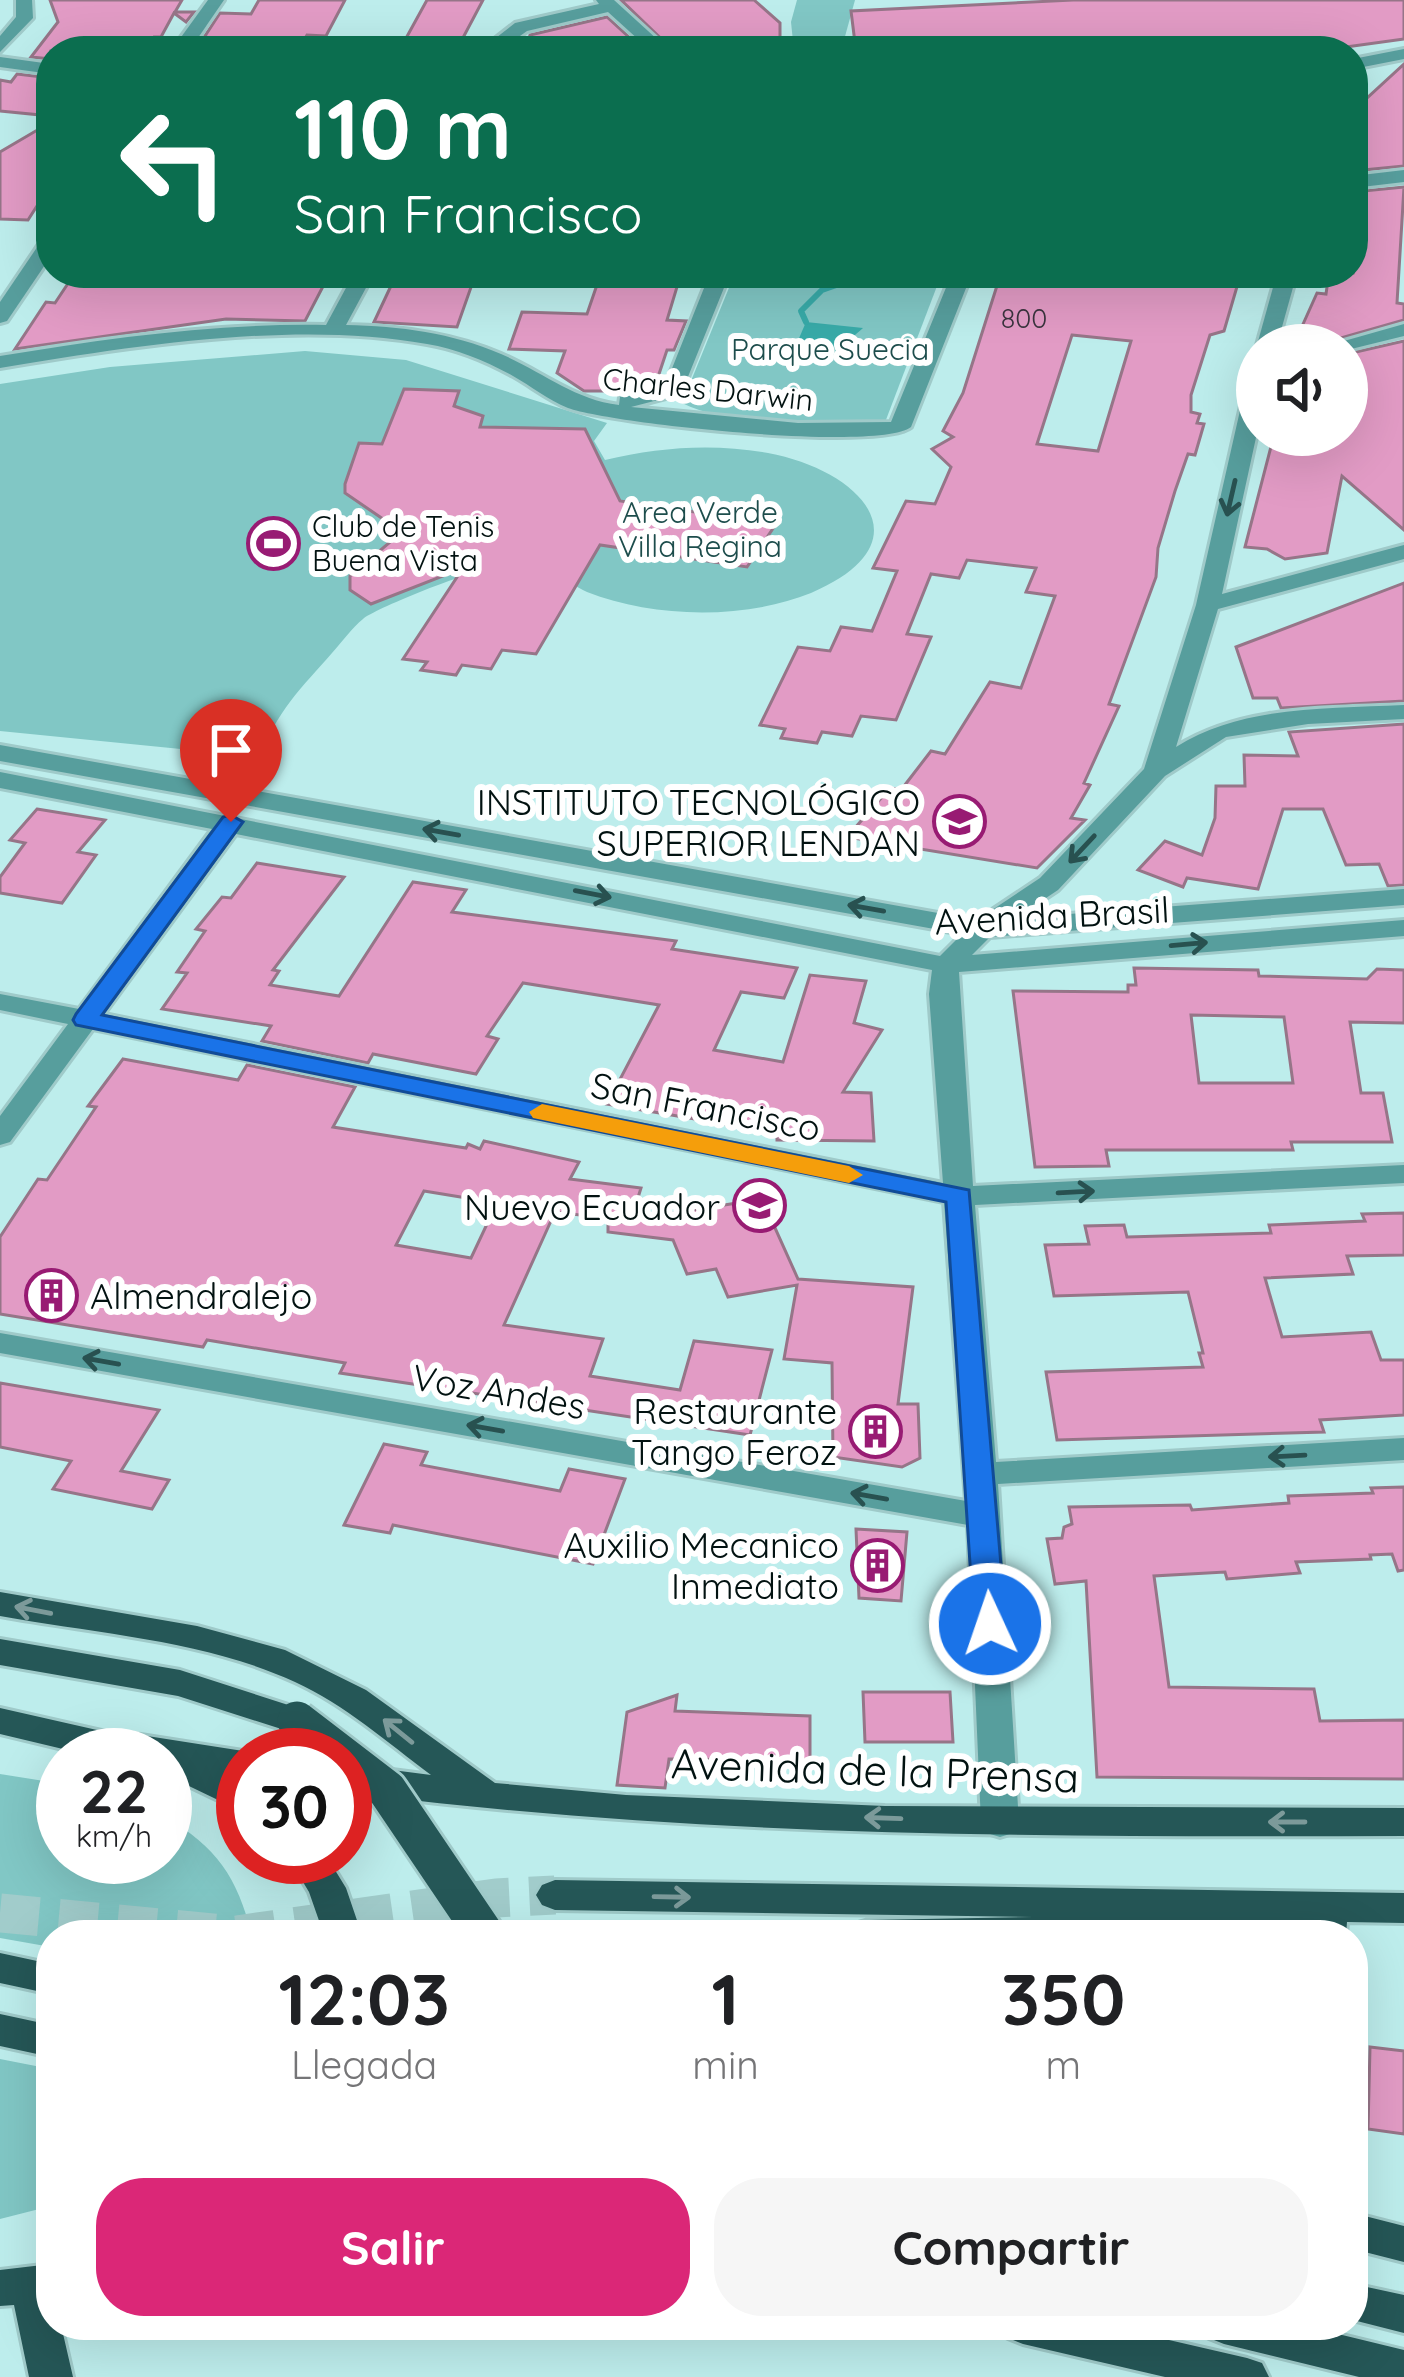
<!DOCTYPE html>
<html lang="es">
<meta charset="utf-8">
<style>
:root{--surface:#fff;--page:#f6f6f6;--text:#202124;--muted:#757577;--accent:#db2777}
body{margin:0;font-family:Quicksand,sans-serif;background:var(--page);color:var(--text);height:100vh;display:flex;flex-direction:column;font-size:45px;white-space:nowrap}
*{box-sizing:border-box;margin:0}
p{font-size:39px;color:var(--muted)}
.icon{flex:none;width:66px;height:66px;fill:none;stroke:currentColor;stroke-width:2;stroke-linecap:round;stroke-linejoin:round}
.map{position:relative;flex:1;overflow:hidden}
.side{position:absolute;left:36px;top:1920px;width:1332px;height:420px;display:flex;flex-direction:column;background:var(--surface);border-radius:48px;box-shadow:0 12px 48px #0002}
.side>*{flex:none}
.banner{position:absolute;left:36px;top:36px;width:1332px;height:252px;border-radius:48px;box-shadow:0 12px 48px #0002;background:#0b6e4f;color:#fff;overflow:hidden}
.controls{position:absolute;left:1236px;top:324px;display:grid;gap:24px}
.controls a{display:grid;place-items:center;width:132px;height:132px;border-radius:50%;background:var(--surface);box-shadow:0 12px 48px #0002;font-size:60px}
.speed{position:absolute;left:36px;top:1728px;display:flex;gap:24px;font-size:60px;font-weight:700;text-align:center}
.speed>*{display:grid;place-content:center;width:156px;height:156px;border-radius:50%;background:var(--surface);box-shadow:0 12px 48px #0002;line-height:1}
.speed small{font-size:30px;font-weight:400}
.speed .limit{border:18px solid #d22;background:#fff;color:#111}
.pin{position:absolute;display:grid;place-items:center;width:102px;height:102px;color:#fff;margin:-123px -51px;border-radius:50% 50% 50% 0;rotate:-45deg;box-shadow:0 0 12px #0007}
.pin .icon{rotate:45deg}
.me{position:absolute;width:132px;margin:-66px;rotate:357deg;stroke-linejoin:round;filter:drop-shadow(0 0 9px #0008)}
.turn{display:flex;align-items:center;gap:42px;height:252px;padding:0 60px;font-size:54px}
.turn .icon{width:156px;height:156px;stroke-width:2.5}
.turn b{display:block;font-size:84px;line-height:102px}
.eta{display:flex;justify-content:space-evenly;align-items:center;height:204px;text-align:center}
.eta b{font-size:72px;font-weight:800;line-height:84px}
.primary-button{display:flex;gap:24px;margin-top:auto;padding:24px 60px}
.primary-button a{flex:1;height:138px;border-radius:48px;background:var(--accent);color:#fff;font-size:48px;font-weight:800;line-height:138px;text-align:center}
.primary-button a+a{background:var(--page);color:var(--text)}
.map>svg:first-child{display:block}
</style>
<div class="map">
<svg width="1404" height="2377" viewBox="0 0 1404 2377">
<rect width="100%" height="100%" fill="#bdedec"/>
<g fill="#81c7c5">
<polygon points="797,0 855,0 841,51 794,51 791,22"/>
<path d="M 735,273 L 942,273 L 884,425 C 830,433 731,427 682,403 Z"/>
<path d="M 305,351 L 406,360 L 607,423 L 594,441 L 605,460 C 659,447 713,443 768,453 C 860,470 930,542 811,593 C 744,620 653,618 587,592 C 576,587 565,578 554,575 C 536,570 499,568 481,571 C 465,573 374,609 363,619 C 352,628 342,642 332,653 C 303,686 274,714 261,757 L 0,731 L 0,384 L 110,367 Z"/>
<path d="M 0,1774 L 63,1784 L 63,1857 L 165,1857 L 165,1817 C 217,1847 237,1877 252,1935 L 51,1935 L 51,1947 L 0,1938 Z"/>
<polygon points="0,2059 51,2069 51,2206 0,2219"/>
</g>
<path fill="#38aaa8" d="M 806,322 L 863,328 C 843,346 829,356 801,351 L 797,343 Z"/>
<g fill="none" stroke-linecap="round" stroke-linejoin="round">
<polyline stroke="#38aaa8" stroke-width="6" points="806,322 801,311 822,290 871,273"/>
</g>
<g fill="#e29bc5" stroke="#967588" stroke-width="3" fill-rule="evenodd">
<polygon points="50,0 182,0 175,12 194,12 186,22 174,13 161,37 154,37 142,51 51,51 51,59 31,57 58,22"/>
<polygon points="259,0 345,0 326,36 307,35 299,49 291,51 224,51 205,36 220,13 251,14"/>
<polygon points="427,0 483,0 456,51 399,51"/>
<polygon points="621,0 754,0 780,23 780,51 674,51"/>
<polygon points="1073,0 1404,0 1404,39 1317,51 856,51 851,11"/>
<polygon points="607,17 644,51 527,45 530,35"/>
<polygon points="1404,64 1404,166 1353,171 1353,111"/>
<polygon points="17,74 51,78 51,116 0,111 0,80 11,82"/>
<polygon points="51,122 51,184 28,220 0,219 0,152"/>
<polygon points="1404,187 1397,303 1404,304 1404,320 1327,342 1321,338 1295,342 1317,293 1326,294 1329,273 1353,273 1353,192"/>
<polygon points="75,273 182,275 178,281 267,286 274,273 330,273 305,321 226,319 15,349 46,302 55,303"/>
<polygon points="397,273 476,273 457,327 374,322"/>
<polygon points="601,273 680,277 667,320 686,321 674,350 667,350 659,374 610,391 584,391 557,373 565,351 509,349 522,312 587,314"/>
<path d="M 1001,273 L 1241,273 L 1224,331 L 1210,335 L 1191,395 L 1191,412 L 1200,414 L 1197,423 L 1204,424 L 1195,455 L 1188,454 L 1175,491 L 1158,548 L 1156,577 L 1109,704 L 1119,706 L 1084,783 L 1090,785 L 1071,818 L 1085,820 L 1037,868 L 847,837 L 890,788 L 901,790 L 931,751 L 945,754 L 990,682 L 1021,688 L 1055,596 L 1026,592 L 1036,568 L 967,560 L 959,578 L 931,574 L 907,634 L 931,637 L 896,720 L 861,716 L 852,736 L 822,732 L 817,743 L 781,738 L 785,729 L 760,725 L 798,647 L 830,651 L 841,627 L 872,631 L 897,571 L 873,568 L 906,501 L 935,504 L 951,467 L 932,449 L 953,437 L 943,431 L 963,393 ZM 1072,335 L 1131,341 L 1098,451 L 1037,444 Z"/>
<polygon points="1404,341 1404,530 1342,476 1327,553 1285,559 1267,549 1245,547 1274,435 1347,435 1347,354"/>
<polygon points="404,389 459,391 454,406 483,416 480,427 585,429 620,501 776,524 747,567 600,545 536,654 502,650 491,669 462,665 456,675 421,670 427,662 403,659 463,568 371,604 350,590 350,576 402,532 345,493 345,484 359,443 382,444"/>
<polygon points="1404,583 1404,701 1281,708 1277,698 1253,698 1236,647"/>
<polygon points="1404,724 1404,885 1388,886 1379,864 1346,865 1323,809 1283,809 1258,889 1187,878 1183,887 1138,870 1165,841 1202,855 1215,818 1216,786 1245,786 1244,755 1298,756 1289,732"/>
<polygon points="37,809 105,820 78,852 96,855 62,903 0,893 0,877 25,843 10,840"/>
<polygon points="257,863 344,877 273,970 279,971 270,985 339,996 413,882 466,890 452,912 676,941 672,949 797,968 784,998 741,992 714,1050 783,1062 810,975 866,981 854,1023 882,1030 843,1092 871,1093 874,1141 777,1140 777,1133 607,1104 659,1005 523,983 487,1036 498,1039 476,1074 373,1054 368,1063 262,1041 271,1026 162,1009 187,973 177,972 205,931 196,929 222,897 231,898"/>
<path d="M 1134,968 L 1258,970 L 1259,976 L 1367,979 L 1377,969 L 1404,970 L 1404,1023 L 1350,1022 L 1361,1093 L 1383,1093 L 1392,1142 L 1291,1142 L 1293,1150 L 1106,1150 L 1109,1166 L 1035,1167 L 1013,991 L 1128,992 L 1128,985 L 1136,985 ZM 1191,1015 L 1284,1017 L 1293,1083 L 1199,1083 Z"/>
<path d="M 123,1059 L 238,1080 L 247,1065 L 355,1087 L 333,1127 L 466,1148 L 468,1144 L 480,1149 L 484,1141 L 579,1162 L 570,1179 L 641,1188 L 631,1220 L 762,1199 L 798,1279 L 913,1287 L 898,1404 L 918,1404 L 920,1458 L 902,1467 L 833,1457 L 832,1363 L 784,1359 L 797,1285 L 728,1297 L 716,1269 L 687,1274 L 673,1240 L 608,1232 L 608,1224 L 631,1221 L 555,1212 L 504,1325 L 603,1339 L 590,1376 L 680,1390 L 694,1341 L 772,1350 L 750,1435 L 340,1373 L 345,1363 L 207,1340 L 203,1347 L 0,1314 L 0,1237 L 38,1179 L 47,1180 L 96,1107 L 88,1106 ZM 424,1191 L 497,1203 L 471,1258 L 396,1245 Z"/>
<polygon points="1404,1213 1404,1255 1347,1256 1353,1274 1265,1278 1282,1337 1371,1332 1381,1360 1404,1360 1404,1415 1320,1420 1324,1432 1057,1440 1046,1372 1203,1367 1199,1353 1203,1353 1188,1292 1054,1296 1045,1245 1089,1244 1085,1226 1124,1225 1127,1237 1271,1233 1269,1225 1365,1221 1362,1214"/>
<polygon points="0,1383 159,1410 121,1471 169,1480 152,1509 53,1489 71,1461 0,1447"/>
<polygon points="384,1444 427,1452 421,1465 560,1491 569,1469 625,1479 593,1564 393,1525 390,1533 344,1525"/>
<polygon points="1404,1487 1404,1570 1398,1571 1392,1554 1370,1555 1371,1559 1296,1562 1300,1573 1227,1579 1225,1572 1154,1576 1169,1687 1314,1689 1320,1721 1404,1720 1404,1779 1097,1777 1086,1581 1055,1584 1047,1539 1062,1538 1064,1527 1072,1524 1069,1507 1190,1505 1192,1510 1289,1503 1288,1496 1373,1493 1371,1488"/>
<polygon points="856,1529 907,1532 901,1601 859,1598"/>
<polygon points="863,1692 950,1692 953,1742 865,1742"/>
<polygon points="677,1695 675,1711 810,1716 810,1760 669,1759 665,1788 617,1785 627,1712"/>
<polygon points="1370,2047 1404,2051 1404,2134 1368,2129"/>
</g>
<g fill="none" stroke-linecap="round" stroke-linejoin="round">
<g stroke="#a1cccb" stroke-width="39" stroke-dasharray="39 20" stroke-linecap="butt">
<polyline points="0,1913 236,1935"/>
<polyline points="237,1935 496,1898 555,1895"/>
</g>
<defs>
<g id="minor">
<polygon points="16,0 32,0 33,18 0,52 0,36 16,17"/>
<polygon points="208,0 224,0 189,51 171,51"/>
<polygon points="596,0 614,0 670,51 651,51 608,12 527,31 499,51 479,51 515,23 599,4"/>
<polygon points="1404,49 1404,59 1353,69 1353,59"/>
<polygon points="0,57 51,64 51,74 0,67"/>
<polygon points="1404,170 1404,182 1353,188 1353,176"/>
<polygon points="51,235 51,256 7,321 0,323 0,302 44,237"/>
<path d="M 354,273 L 374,273 L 346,325 C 400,326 452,333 501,354 C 543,372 573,399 619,405 L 620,397 L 665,386 L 710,273 L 730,273 L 681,394 L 631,407 L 798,423 L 891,422 L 952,273 L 972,273 L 911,427 C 880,452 612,424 568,408 C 548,400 531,386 513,376 C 486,361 457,349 427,344 C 295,320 133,346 0,368 L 0,356 C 108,338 217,323 326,325 Z"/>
<polygon points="1277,273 1297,273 1277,345 1257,345"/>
<polygon points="1404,324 1404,336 1347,350 1347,345 1330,345"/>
<path d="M 1257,378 L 1257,433 L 1222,594 L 1404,545 L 1404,559 L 1218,609 L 1176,747 C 1242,705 1327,709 1404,705 L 1404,719 L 1308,724 L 1226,737 L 1165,776 L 1058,890 L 1016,918 L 1404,889 L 1404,905 L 990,937 L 972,955 L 1404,920 L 1404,936 L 959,972 L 973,1186 L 1404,1165 L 1404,1183 L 975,1205 L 996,1462 L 1404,1438 L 1404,1460 L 998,1484 L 1019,1823 L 1013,1833 L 1000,1837 L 987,1833 L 981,1823 L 968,1525 L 0,1353 L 0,1333 L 966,1501 L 944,1202 L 93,1029 L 10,1142 L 0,1145 L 0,1116 L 68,1024 L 0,1010 L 0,994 L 79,1009 L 212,829 L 0,788 L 0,772 L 940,956 L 962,934 L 0,761 L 0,745 L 977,920 L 1040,878 L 1144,769 L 1196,605 L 1246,384 ZM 236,834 L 932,970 L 929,994 L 943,1183 L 104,1014 Z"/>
</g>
<g id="major">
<path d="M 0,1592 L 197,1626 L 285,1650 L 366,1690 L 495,1783 L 626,1795 L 885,1806 L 1404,1808 L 1404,1836 C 1058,1837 713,1838 369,1795 L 356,1791 L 351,1781 L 356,1771 L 369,1767 L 431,1775 C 387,1742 345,1705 295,1682 C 204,1640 98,1634 0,1616 Z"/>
<polygon points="0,1639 180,1670 310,1712 315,1721 310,1730 297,1734 178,1696 0,1665"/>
<polygon points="0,1708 119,1735 128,1733 256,1753 243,1755 243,1777 234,1775 243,1780 243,1812 166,1775 165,1755 88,1755 0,1734"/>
<polygon points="288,1857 327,1857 346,1888 362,1935 324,1935 309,1892"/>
<polygon points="555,1880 1404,1893 1404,1923 1347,1922 1346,1935 850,1935 855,1924 869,1920 1033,1917 555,1910 542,1905 536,1895 542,1885"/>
<polygon points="0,1953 51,1964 51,1994 0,1983"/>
<polygon points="0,2014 51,2025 51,2057 0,2046"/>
<polygon points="1353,2213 1404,2226 1404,2262 1353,2249"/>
<polygon points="51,2264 51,2325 61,2325 73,2377 29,2377 14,2305 0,2306 0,2270"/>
<polygon points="1353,2284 1404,2295 1404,2333 1353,2320"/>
<polygon points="1002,2325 1104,2325 1247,2358 1262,2363 1269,2377 1165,2377 1023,2344 1008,2338"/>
<polygon points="1203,2325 1301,2325 1404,2350 1404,2377 1359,2377 1224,2344 1209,2338"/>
</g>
</defs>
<use href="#minor" stroke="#9fcac9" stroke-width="6"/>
<use href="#major" stroke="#9fcac9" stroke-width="6"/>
<use href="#minor" fill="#579e9d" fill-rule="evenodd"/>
<use href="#major" fill="#255757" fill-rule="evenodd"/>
<defs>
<polyline id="major-bridge" points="297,1721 387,1790 485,1935"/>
</defs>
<use href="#major-bridge" stroke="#9fcac9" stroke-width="45" stroke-linecap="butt"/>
<use href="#major-bridge" stroke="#255757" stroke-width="39"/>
</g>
<defs><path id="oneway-shaft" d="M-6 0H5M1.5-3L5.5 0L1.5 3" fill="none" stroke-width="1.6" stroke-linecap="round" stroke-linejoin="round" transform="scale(3)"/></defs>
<g stroke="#285150">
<use href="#oneway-shaft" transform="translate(1231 498) rotate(103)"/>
<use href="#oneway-shaft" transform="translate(441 832) rotate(-170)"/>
<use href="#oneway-shaft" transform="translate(1082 849) rotate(133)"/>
<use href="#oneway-shaft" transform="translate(593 894) rotate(11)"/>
<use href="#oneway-shaft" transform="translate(866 908) rotate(-170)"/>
<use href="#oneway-shaft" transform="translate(1189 944) rotate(-5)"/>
<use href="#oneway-shaft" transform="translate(1076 1192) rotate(-3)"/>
<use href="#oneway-shaft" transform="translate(101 1361) rotate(-170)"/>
<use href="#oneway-shaft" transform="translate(485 1428) rotate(-170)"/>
<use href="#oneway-shaft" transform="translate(1287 1456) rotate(177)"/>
<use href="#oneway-shaft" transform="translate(869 1496) rotate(-170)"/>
</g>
<g stroke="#7c9a9a">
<use href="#oneway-shaft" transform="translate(33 1610) rotate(-169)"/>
<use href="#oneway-shaft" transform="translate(398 1731) rotate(-141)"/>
<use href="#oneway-shaft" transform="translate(883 1818) rotate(-178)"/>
<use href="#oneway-shaft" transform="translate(1287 1822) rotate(180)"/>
<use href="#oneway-shaft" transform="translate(672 1897) rotate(1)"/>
</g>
<polygon fill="#1a73e8" stroke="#114b97" stroke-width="3" points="231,815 243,822 102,1015 969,1190 1006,1624 1001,1632 979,1632 974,1624 946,1202 76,1025 73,1020 76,1014 223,817"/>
<polygon fill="#f59e0b" points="542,1104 849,1166 863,1175 849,1183 533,1118 529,1112"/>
<defs>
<symbol id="stadium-ring" viewBox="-11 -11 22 22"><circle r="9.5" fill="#fff" stroke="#981b73" stroke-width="1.5"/><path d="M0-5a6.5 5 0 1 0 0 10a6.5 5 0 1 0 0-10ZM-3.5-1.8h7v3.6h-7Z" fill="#981b73"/></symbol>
<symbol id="university-ring" viewBox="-11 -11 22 22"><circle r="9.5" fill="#fff" stroke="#981b73" stroke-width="1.5"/><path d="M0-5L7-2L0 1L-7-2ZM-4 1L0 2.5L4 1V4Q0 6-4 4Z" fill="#981b73"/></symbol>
<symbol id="building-ring" viewBox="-11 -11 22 22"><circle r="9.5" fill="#fff" stroke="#981b73" stroke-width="1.5"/><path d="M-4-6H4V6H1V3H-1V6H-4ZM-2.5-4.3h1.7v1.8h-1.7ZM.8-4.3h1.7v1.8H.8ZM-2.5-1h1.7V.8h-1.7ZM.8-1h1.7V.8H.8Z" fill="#981b73"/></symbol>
</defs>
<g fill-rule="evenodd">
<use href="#stadium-ring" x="244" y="514" width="59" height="59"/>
<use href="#university-ring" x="930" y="792" width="59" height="59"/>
<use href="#university-ring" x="730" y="1176" width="59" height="59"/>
<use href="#building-ring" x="22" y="1266" width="59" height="59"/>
<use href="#building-ring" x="846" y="1402" width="59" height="59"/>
<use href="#building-ring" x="848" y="1536" width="59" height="59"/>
</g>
<g text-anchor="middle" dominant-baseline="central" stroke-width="12" stroke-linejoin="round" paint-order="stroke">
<g font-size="27" fill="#3a343e">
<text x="1024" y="318">800</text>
</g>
<g font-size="30" fill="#1d4d4c" stroke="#fff">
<text x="830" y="349">Parque Suecia</text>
<text x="700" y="512">Area Verde<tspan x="700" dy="34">Villa Regina</tspan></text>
</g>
<g font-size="30" fill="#021211" stroke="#fff">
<text transform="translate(708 389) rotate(6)">Charles Darwin</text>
</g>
<g font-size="30" fill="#021211" stroke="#fff" text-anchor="start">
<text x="312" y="526">Club de Tenis<tspan x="312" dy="34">Buena Vista</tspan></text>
</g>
<g font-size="36" fill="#021211" stroke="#fff" text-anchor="end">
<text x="920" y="801">INSTITUTO TECNOLÓGICO<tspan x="920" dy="41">SUPERIOR LENDAN</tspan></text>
<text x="720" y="1206">Nuevo Ecuador</text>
<text x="90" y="1295" text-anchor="start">Almendralejo</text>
<text x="837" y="1410">Restaurante<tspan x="837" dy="41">Tango Feroz</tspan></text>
<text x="839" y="1544">Auxilio Mecanico<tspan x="839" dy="41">Inmediato</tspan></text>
</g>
<g font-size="36" fill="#021211" stroke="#fff">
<text transform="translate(1052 915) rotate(-3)">Avenida Brasil</text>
<text transform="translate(706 1106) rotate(11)">San Francisco</text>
<text transform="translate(499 1391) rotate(10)">Voz Andes</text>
</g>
<g font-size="42" fill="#021211" stroke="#fff">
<text transform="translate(875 1770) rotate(2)">Avenida de la Prensa</text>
</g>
</g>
</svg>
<div class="controls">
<a><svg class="icon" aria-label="sound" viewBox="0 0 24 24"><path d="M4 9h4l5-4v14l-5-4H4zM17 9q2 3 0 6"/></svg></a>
</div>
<div class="speed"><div>22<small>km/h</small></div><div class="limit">30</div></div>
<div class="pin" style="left:231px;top:822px;background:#d93025"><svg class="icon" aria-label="arrive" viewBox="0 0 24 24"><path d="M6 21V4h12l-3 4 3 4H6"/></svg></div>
<svg class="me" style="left:990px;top:1624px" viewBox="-20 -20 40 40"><circle r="17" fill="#1a73e8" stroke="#fff" stroke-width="3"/><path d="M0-11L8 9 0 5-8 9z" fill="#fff"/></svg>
<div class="banner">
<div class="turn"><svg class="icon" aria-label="left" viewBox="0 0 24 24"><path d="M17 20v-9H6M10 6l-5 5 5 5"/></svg><div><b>110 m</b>San Francisco</div></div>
</div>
<section class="side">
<div class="eta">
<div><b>12:03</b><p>Llegada</p></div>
<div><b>1</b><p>min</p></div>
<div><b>350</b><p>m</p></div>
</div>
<div class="primary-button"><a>Salir</a><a>Compartir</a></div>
</section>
</div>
